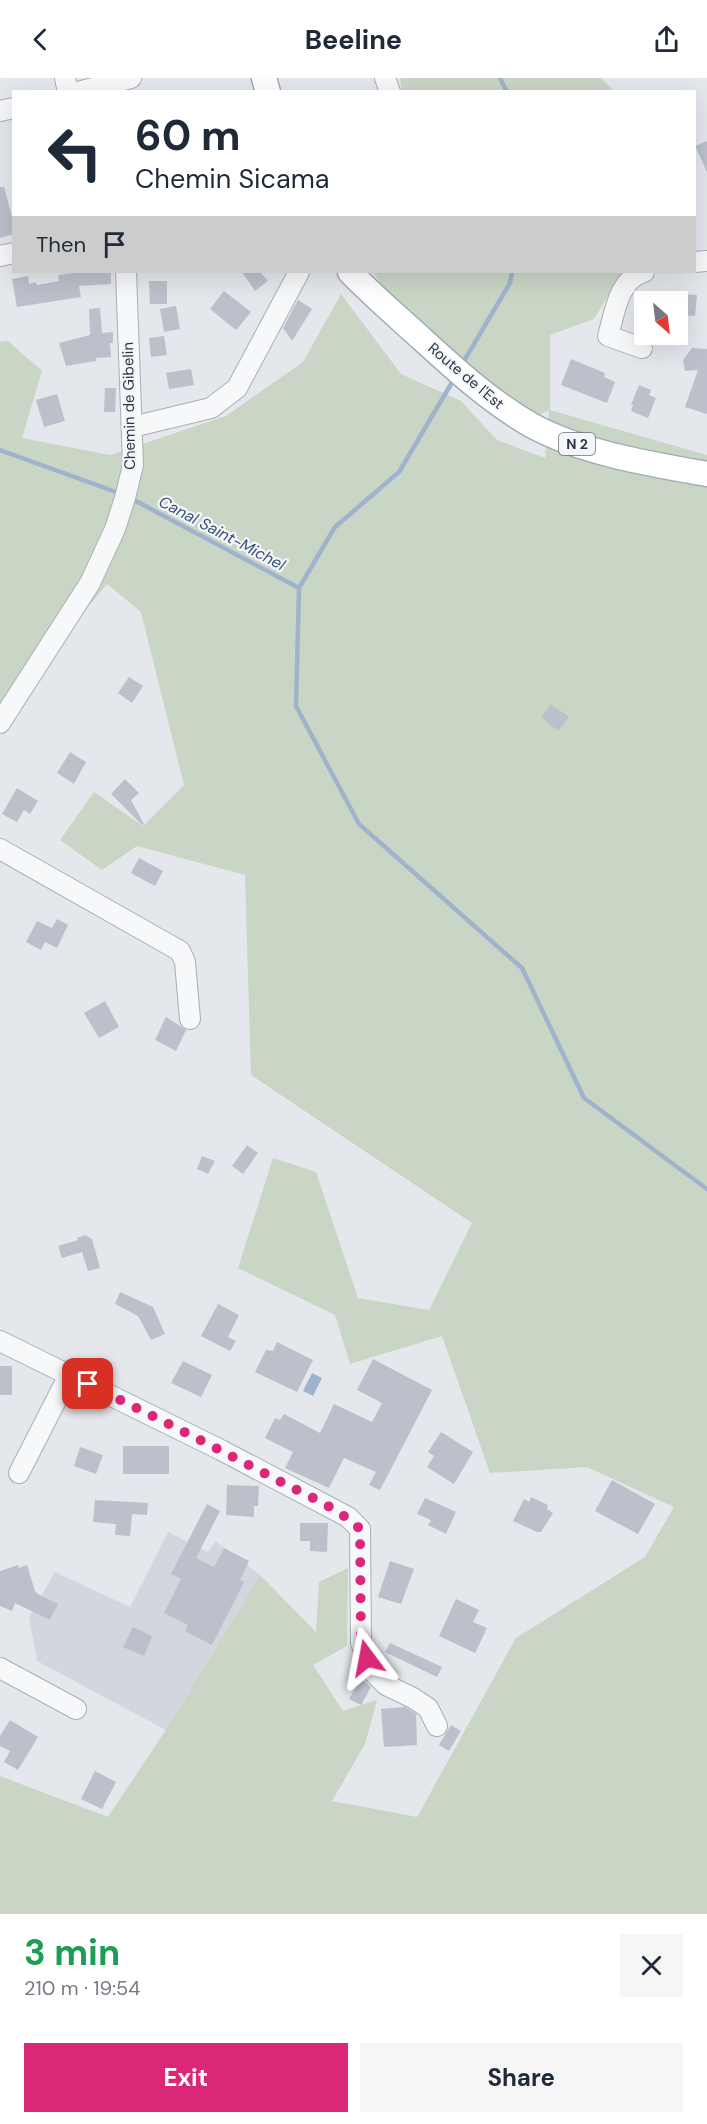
<!DOCTYPE html>
<meta charset="utf-8">
<style>
:root{--surface:#fff;--page:#f6f6f7;--text:#1f2937;--muted:#747a83;--accent:#db2777}
body{margin:0;font-family:"DM Sans",sans-serif;background:var(--page);color:var(--text);height:100vh;display:flex;flex-direction:column;font-size:22px;white-space:nowrap}
*{box-sizing:border-box;margin:0}
p{font-size:20px;color:var(--muted)}
.icon{flex:none;width:33px;height:33px;fill:none;stroke:currentColor;stroke-width:2;stroke-linecap:round;stroke-linejoin:round}
.map{position:relative;height:1836px;overflow:hidden}
.side{display:flex;flex-direction:column;background:var(--surface);flex:1}
.side>*{flex:none}
.hud{position:absolute;left:12px;top:12px;width:684px;height:183px;border-radius:0px;box-shadow:0 6px 24px #0002;background:#fff;color:var(--text);overflow:hidden}
.needle{width:39px;rotate:152deg}
.fabs{position:absolute;left:634px;top:213px;display:grid;gap:12px}
.fabs a{display:grid;place-items:center;width:54px;height:54px;border-radius:0px;background:var(--surface);box-shadow:0 6px 24px #0002;font-size:30px}
.pin{position:absolute;display:grid;place-items:center;width:51px;height:51px;color:#fff;margin:-26px;border-radius:12px;box-shadow:0 3px 9px #0006}
.me{position:absolute;width:66px;margin:-33px;rotate:347deg;stroke-linejoin:round;filter:drop-shadow(0 0 4px #0008)}
.turn{display:flex;align-items:center;gap:21px;height:126px;padding:0 24px;font-size:27px}
.turn .icon{width:78px;height:78px;stroke-width:2.5}
.turn b{display:block;font-size:42px;line-height:51px}
.then{display:flex;align-items:center;height:57px;padding:0 24px;background:#0003;gap:12px;font-size:22px}
.round{display:grid;place-items:center;flex:none;width:63px;height:63px;border-radius:0px;background:var(--page)}
.summary{display:flex;align-items:center;justify-content:space-between;height:102px;padding:0 24px}
h1{font-size:36px;font-weight:700;line-height:45px;color:#1e9e55}
.cta{display:flex;gap:12px;margin-top:auto;padding:12px 24px}
.cta a{flex:1;height:69px;border-radius:0px;background:var(--accent);color:#fff;font-size:24px;font-weight:700;line-height:69px;text-align:center}
.cta a+a{background:var(--page);color:var(--text)}
header{display:flex;justify-content:space-between;align-items:center;height:78px;padding:0 24px;background:var(--surface);font-size:27px;font-weight:700}
.map>svg:first-child{display:block}
</style>
<header><svg class="icon" aria-label="back" viewBox="0 0 24 24"><path d="M15 5l-7 7 7 7"/></svg>Beeline<svg class="icon" aria-label="share" viewBox="0 0 24 24"><path d="M12 15V3M7 8l5-5 5 5M5 13v7h14v-7"/></svg></header>
<div class="map">
<svg width="707" height="1836" viewBox="0 0 707 1836">
<rect width="100%" height="100%" fill="#e4e7ec"/>
<polygon fill="#d2d6de" points="168,1454 208,1474 216,1463 260,1497 166,1652 37,1583 29,1539 55,1494 130,1529"/>
<g fill="#c9d6c5">
<polygon points="400,0 601,0 614,13 402,13"/>
<polygon points="373,194 622,194 594,241 550,257 550,332 707,377 707,1836 0,1836 0,1698 108,1739 166,1652 260,1497 316,1554 319,1504 348,1490 347,1568 313,1587 343,1633 377,1622 365,1666 332,1723 417,1739 516,1560 645,1479 674,1429 587,1389 490,1395 442,1258 350,1286 335,1237 238,1190 273,1080 316,1094 358,1220 429,1232 472,1145 251,997 245,797 137,768 102,792 60,762 94,714 143,748 184,707 141,534 107,506 0,634 0,264 8,263 42,293 22,360 110,377 226,338 303,284 341,216 401,296 461,323 497,362 545,380 549,332 531,342 484,309 457,276 433,260 388,216"/>
</g>
<polygon fill="#9fb4cc" points="312,1295 322,1300 313,1318 303,1313"/>
<g fill="none" stroke-linecap="round" stroke-linejoin="round">
<g stroke="#9fb4cc" stroke-width="4.5">
<polyline points="500,0 507,14"/>
<polyline points="461,288 510,205 512,194"/>
<polyline points="454,301 399,394 335,449 299,510 296,628 359,746 522,890 584,1020 707,1111"/>
<polyline points="0,372 116,414"/>
<polyline points="134,422 299,510"/>
</g>
</g>
<g fill="#bbc0ca">
<polygon points="707,63 707,94 695,68"/>
<polygon points="0,109 4,109 14,146 14,156 0,160"/>
<polygon points="81,194 111,194 111,206 79,208 81,219 17,229 12,201 28,198 29,206 36,204 37,207 59,203 58,197"/>
<polygon points="242,194 260,194 268,203 255,213"/>
<polygon points="149,203 167,203 167,226 150,226"/>
<polygon points="224,213 251,234 236,252 210,231"/>
<polygon points="681,216 697,217 695,238 678,237 678,219 681,220"/>
<polygon points="298,222 312,231 292,263 283,250"/>
<polygon points="176,228 180,251 164,254 160,231"/>
<polygon points="100,230 102,255 113,254 113,265 110,265 111,279 96,280 96,283 66,288 59,265 90,257 89,231"/>
<polygon points="164,258 167,277 151,279 149,260"/>
<polygon points="692,270 707,271 707,336 685,329 698,292 685,293 683,282"/>
<polygon points="571,281 605,295 604,299 615,304 607,325 561,307"/>
<polygon points="191,291 194,307 169,311 166,295"/>
<polygon points="639,307 651,312 649,317 656,320 648,340 631,333 633,327 631,327"/>
<polygon points="105,310 116,310 115,334 104,334"/>
<polygon points="57,316 65,343 44,349 36,322"/>
<polygon points="129,599 143,608 132,625 118,615"/>
<polygon points="551,626 569,639 558,653 541,639"/>
<polygon points="70,674 86,684 74,706 57,695"/>
<polygon points="125,701 139,715 131,722 144,746 142,747 111,716"/>
<polygon points="17,710 38,723 30,736 24,732 17,744 2,736"/>
<polygon points="139,780 163,793 155,808 131,795"/>
<polygon points="57,841 68,847 57,870 45,864 41,872 26,864 37,843 52,850"/>
<polygon points="105,923 119,949 99,960 84,935"/>
<polygon points="166,939 186,952 176,973 155,962"/>
<polygon points="247,1067 258,1075 243,1096 232,1088"/>
<polygon points="202,1078 215,1083 208,1096 197,1091"/>
<polygon points="85,1157 92,1161 100,1190 88,1193 82,1174 62,1180 58,1168 78,1162 77,1160"/>
<polygon points="120,1214 153,1229 165,1256 151,1262 138,1238 115,1226"/>
<polygon points="218,1226 239,1237 228,1259 236,1263 230,1273 201,1258"/>
<polygon points="277,1264 313,1282 297,1314 255,1294 266,1272 273,1273"/>
<polygon points="373,1281 432,1312 380,1412 369,1407 376,1394 344,1380 329,1410 285,1390 293,1374 265,1360 275,1340 280,1342 284,1336 320,1355 334,1326 372,1344 382,1325 357,1312"/>
<polygon points="183,1283 212,1297 201,1319 171,1305"/>
<rect x="0" y="1288" width="12" height="29"/>
<polygon points="441,1354 473,1374 454,1406 427,1389 434,1378 428,1374"/>
<rect x="123" y="1368" width="46" height="28"/>
<polygon points="80,1369 103,1377 96,1396 74,1388"/>
<polygon points="612,1402 655,1426 638,1456 595,1433"/>
<polygon points="227,1407 259,1408 258,1428 254,1428 254,1439 226,1437"/>
<polygon points="531,1419 548,1427 547,1431 553,1435 541,1454 537,1454 513,1443 524,1421 529,1424"/>
<polygon points="425,1420 456,1434 446,1456 428,1447 431,1442 417,1436"/>
<polygon points="95,1422 148,1425 147,1437 132,1436 130,1458 115,1457 116,1446 93,1444"/>
<polygon points="207,1426 220,1433 196,1480 214,1489 224,1470 249,1483 240,1502 244,1504 212,1567 185,1553 188,1547 164,1535 181,1501 171,1496"/>
<polygon points="300,1445 328,1445 327,1474 310,1473 310,1463 300,1463"/>
<polygon points="390,1483 414,1491 401,1526 378,1519"/>
<polygon points="18,1487 19,1490 27,1487 35,1513 38,1516 58,1526 50,1542 15,1525 12,1533 0,1528 0,1493"/>
<polygon points="456,1521 479,1532 473,1544 487,1550 475,1575 439,1558"/>
<polygon points="133,1549 152,1558 144,1578 123,1569"/>
<polygon points="390,1565 442,1589 437,1599 385,1574"/>
<polygon points="361,1600 371,1609 361,1627 349,1621"/>
<polygon points="405,1629 416,1636 417,1667 384,1669 381,1631"/>
<polygon points="10,1642 38,1659 18,1692 4,1684 10,1673 0,1668 0,1658"/>
<polygon points="451,1647 461,1653 449,1673 439,1667"/>
<polygon points="95,1693 116,1704 102,1731 81,1721"/>
</g>
<g fill="none" stroke-linecap="round" stroke-linejoin="round">
<defs>
<g id="minor">
<polyline points="65,0 68,14"/>
<polyline points="385,0 390,14"/>
<polyline points="78,14 131,0"/>
<polyline points="0,33 14,30"/>
<polyline points="0,178 14,175"/>
<polyline points="694,184 707,183"/>
<path d="M 642,270 L 608,258 C 615,234 618,202 644,194"/>
<polyline points="132,349 211,330 237,310 299,194"/>
<polyline points="0,645 90,505 115,451 125,420 133,387 126,194"/>
<polyline points="0,771 180,873 185,884 190,941"/>
<polyline points="0,1263 221,1372 348,1439 360,1451 361,1565 373,1594 386,1607 413,1620 428,1630 437,1648"/>
<polyline points="19,1395 69,1297"/>
<polyline points="0,1590 76,1631"/>
</g>
<g id="major">
<polyline points="264,0 268,14"/>
<path d="M 350,194 C 373,218 399,240 423,262 C 457,293 491,324 531,347 C 582,375 650,386 707,396"/>
</g>
</defs>
<use href="#minor" stroke="#a9aeb7" stroke-width="22"/>
<use href="#major" stroke="#a3abb8" stroke-width="27"/>
<use href="#minor" stroke="#f7f8fa" stroke-width="20"/>
<use href="#major" stroke="#fff" stroke-width="24"/>
</g>
<g fill="none" stroke-linecap="round" stroke-linejoin="round">
<path stroke="#db2777" stroke-width="10" stroke-dasharray="0 18" d="M 88,1306 C 153,1338 217,1370 281,1404 C 308,1418 338,1430 360,1451 L 361,1565 L 367,1580"/>
</g>
<g text-anchor="middle" dominant-baseline="central" stroke-width="4.5" stroke-linejoin="round" paint-order="stroke">
<rect fill="#f4f6f9" stroke="#676e7b" stroke-width="1.5" x="559" y="355" width="36" height="22" rx="4.5"/>
<g font-size="14" font-weight="bold" fill="#2b3445">
<text x="577" y="366">N 2</text>
</g>
<g font-size="15" fill="#2b3445" stroke="#f4f6f9">
<text transform="translate(466 298) rotate(40)">Route de l'Est</text>
<text transform="translate(129 328) rotate(-91)">Chemin de Gibelin</text>
</g>
<g font-size="16" font-style="italic" fill="#34527a" stroke="#f4f6f9">
<text transform="translate(222 455) rotate(28)">Canal Saint-Michel</text>
</g>
</g>
</svg>
<div class="fabs">
<a><svg class="needle" viewBox="-14 -14 28 28"><path d="M0-13l5 13h-10z" fill="#e53935"/><path d="M0 13l5-13h-10z" fill="#747a83"/></svg></a>
</div>
<div class="pin" style="left:88px;top:1306px;background:#d93025"><svg class="icon" aria-label="arrive" viewBox="0 0 24 24"><path d="M6 21V4h12l-3 4 3 4H6"/></svg></div>
<svg class="me" style="left:367px;top:1580px" viewBox="-20 -20 40 40"><path d="M0-17L14 15 0 8-14 15z" fill="#db2777" stroke="#fff" stroke-width="4"/></svg>
<div class="hud">
<div class="turn"><svg class="icon" aria-label="left" viewBox="0 0 24 24"><path d="M17 20v-9H6M10 6l-5 5 5 5"/></svg><div><b>60 m</b>Chemin Sicama</div></div>
<div class="then">Then<svg class="icon" aria-label="arrive" viewBox="0 0 24 24"><path d="M6 21V4h12l-3 4 3 4H6"/></svg></div>
</div>
</div>
<section class="side">
<div class="summary"><div><h1>3 min</h1><p>210 m · 19:54</p></div><a class="round"><svg class="icon" aria-label="close" viewBox="0 0 24 24"><path d="M6 6l12 12M18 6L6 18"/></svg></a></div>
<div class="cta"><a>Exit</a><a>Share</a></div>
</section>
